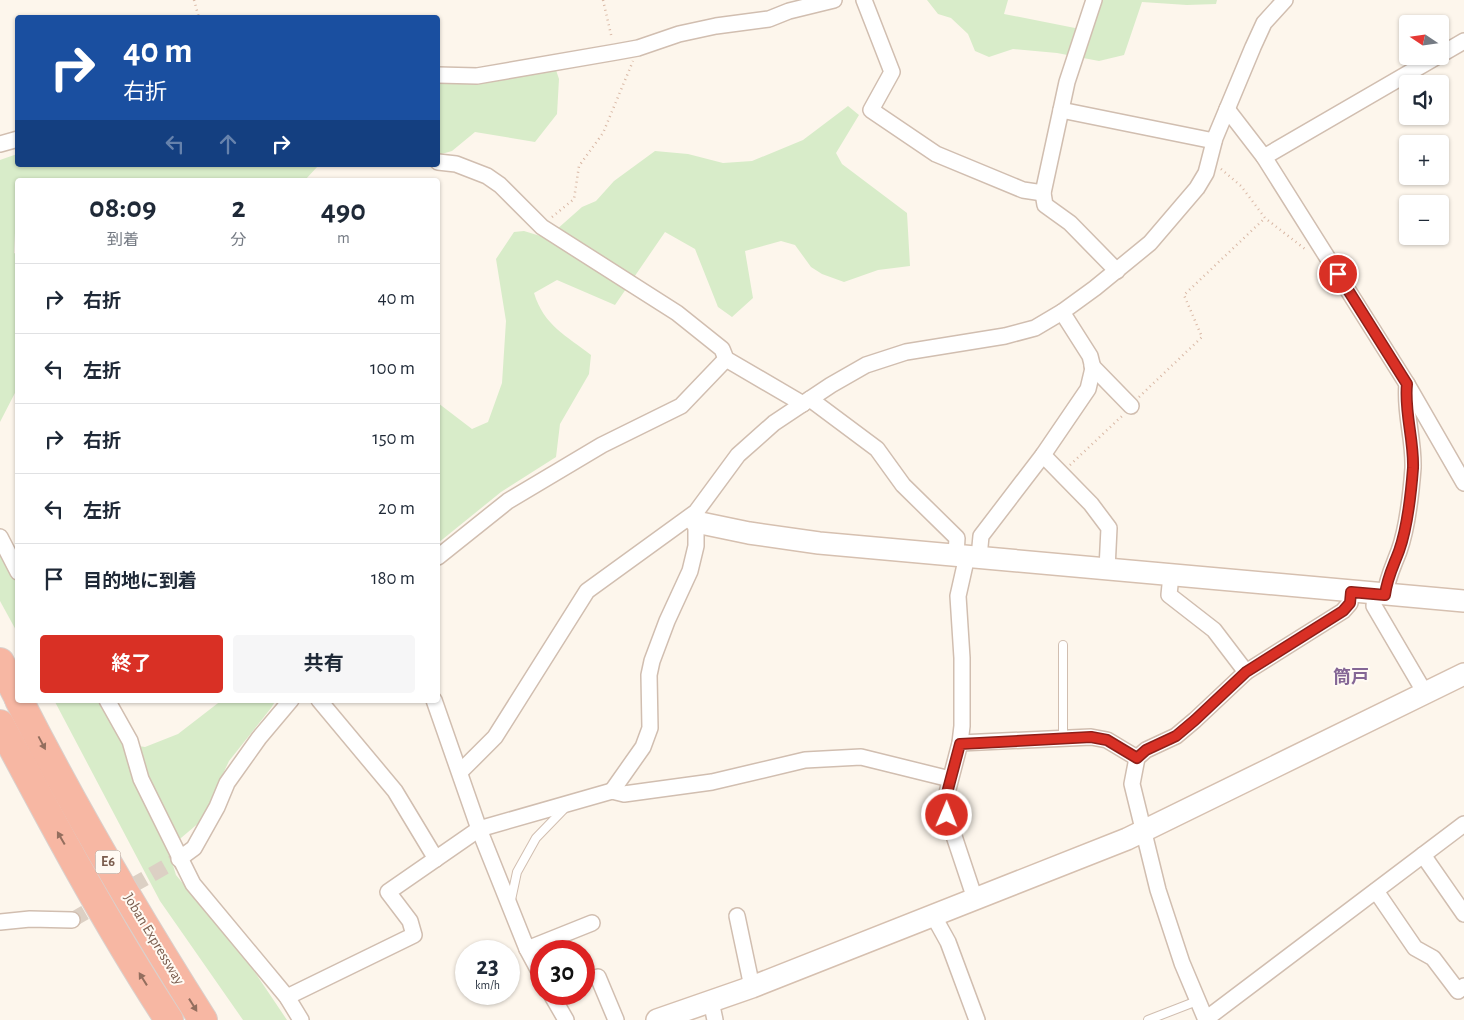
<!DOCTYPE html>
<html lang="ja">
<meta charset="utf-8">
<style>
:root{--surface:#fff;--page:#f6f6f7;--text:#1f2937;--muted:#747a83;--line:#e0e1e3;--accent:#d93025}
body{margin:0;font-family:"Alegreya Sans","Noto Sans JP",sans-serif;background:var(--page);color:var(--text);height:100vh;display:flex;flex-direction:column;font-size:19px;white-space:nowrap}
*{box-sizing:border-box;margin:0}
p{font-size:16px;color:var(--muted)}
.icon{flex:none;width:28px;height:28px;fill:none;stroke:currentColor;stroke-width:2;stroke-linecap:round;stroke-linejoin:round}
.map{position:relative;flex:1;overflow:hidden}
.details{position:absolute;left:15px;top:178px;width:425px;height:525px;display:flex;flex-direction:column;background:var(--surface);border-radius:5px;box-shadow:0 1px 4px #0004}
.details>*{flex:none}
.hud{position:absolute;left:15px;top:15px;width:425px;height:152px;border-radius:5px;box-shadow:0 1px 4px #0004;background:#1a4fa0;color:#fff;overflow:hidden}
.needle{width:32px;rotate:283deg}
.buttons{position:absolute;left:1399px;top:15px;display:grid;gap:10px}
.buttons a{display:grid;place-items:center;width:50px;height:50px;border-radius:5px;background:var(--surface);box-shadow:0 1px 4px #0004;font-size:25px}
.speed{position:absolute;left:455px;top:940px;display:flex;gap:10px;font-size:25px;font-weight:700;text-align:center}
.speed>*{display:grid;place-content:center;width:65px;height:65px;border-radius:50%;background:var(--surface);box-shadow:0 1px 4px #0004;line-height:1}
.speed small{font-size:12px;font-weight:400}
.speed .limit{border:8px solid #d22;background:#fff;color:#111}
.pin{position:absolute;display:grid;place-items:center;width:42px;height:42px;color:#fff;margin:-21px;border:2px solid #fff;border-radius:50%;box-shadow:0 1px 5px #0007}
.me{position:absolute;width:55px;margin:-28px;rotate:1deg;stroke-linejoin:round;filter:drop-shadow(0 0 4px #0008)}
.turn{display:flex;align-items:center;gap:18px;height:105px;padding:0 25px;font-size:22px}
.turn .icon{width:65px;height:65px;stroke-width:2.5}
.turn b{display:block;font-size:35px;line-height:42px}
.lanes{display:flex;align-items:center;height:48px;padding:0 25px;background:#0003;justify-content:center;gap:25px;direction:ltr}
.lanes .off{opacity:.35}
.eta{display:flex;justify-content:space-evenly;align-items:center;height:85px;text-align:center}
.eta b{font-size:30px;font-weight:700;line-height:35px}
.cta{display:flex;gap:10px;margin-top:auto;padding:10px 25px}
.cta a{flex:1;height:58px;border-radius:5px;background:var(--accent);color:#fff;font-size:20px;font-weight:700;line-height:58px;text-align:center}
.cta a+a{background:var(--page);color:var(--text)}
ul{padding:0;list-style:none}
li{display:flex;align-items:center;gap:15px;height:70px;padding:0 25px;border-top:1px solid var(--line)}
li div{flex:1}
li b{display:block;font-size:19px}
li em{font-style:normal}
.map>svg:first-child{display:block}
</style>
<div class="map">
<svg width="1464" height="1020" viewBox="0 0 1464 1020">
<rect width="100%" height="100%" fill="#fdf6ec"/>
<g fill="#d8ecc9">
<polygon points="927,0 1008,0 1004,14 1075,28 1092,27 1101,0 1217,0 1216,4 1187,5 1142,2 1124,55 1099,61 1057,53 1013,49 989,57 975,51 968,34 951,18 938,14"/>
<polygon points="556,70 559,79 557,114 535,142 475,132 452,151 438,155 438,80 487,79"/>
<path d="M 848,106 L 859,115 L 836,153 L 842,164 L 907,213 L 910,266 L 878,270 L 844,282 L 822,274 L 811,267 L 795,245 L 781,241 L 745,251 L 753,298 L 732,317 L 718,307 L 695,249 L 665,232 L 615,305 L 557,280 L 534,293 C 544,326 567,336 591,355 L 589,374 L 560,424 L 556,457 L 501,492 L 438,543 L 438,403 L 472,429 L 488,422 L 502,383 L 506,321 L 496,259 L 514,232 L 524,231 L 547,238 L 582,207 L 596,201 L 614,181 L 655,151 L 688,154 L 723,163 L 752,161 L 803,140 Z"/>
<polygon points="17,154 18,165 318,166 305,180 18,180 17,212 16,212 14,253 18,255 17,389 0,422 0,160"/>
<polygon points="0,546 17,583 17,632 0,601"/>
<polygon points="54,700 101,700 126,744 145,747 178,734 222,700 276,700 271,708 229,761 201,821 168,849 176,875 250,965 287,1020 243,1020 160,901"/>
</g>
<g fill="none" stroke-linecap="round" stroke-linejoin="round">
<polyline stroke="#dcd0c4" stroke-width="15" stroke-dasharray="15 8" stroke-linecap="butt" points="72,920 179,859"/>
<defs>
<g id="lane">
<polyline points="1063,738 1063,645"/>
<polyline points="511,900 517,872 536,838 566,807"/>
<polyline points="1148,1020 1197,1001"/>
</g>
<g id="street">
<polyline points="864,0 892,72 871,110 936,154 1023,190 1043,193"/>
<polyline points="1094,0 1067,82 1043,193 1045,205 1070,223 1117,271"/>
<polyline points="1440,55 1464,41"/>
<polyline points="438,75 477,76 616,52 638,48 679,34 716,26 769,19 789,11 834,0"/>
<polyline points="1227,109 1264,157 1407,384 1464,483"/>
<polyline points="1061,110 1214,141"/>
<polyline points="0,144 18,139"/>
<polyline points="1264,157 1438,56"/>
<polyline points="438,162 456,164 487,176 500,185 542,227 677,313 722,349 726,359 803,404"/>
<polyline points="1092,366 1131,406"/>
<polyline points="810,399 877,449 903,485 957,538 956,555"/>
<polyline points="1043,455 1091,504 1109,528 1107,569"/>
<polyline points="0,537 18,572"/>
<polyline points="967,556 958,596 962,658 962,726 960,743 947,793 947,815 975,899"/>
<polyline points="438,557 508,501 602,445 681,406 726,359"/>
<polyline points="979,557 981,536 1043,455 1088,389 1093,368 1090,356 1062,312"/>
<polyline points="1171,575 1169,595 1214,630 1246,672"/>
<polyline points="1375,594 1374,606 1425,693"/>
<path d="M 1385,595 C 1387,578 1393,567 1399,551 C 1408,526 1411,494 1413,468 C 1414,439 1404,412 1407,384"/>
<polyline points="107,700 130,741 141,779 193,884 287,997 301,1020"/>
<polyline points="319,700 395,791 436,859"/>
<polyline points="434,700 479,829 527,949 541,975"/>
<polyline points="960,743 1091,737 1107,740 1137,758"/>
<polyline points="460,772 495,737 587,591 696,512 738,455 774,423 831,385 866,365 906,352 1005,336 1035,328 1062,312 1095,288 1150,243 1197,188 1206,173 1215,138 1253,47 1264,23 1285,0"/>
<polyline points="612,791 643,747 650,728 649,675 652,661 667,621 690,571 696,546 696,514"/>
<polyline points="1423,855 1464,914"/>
<polyline points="179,859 194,848 217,807 227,783 259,738 291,700"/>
<polyline points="1376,891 1415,948 1433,958 1458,991 1464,986"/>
<polyline points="933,915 948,942 977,1020"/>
<polyline points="737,916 752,987"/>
<polyline points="0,922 30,919 72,920"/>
<polyline points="527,949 592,923"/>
<polyline points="598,977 616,1020"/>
<polyline points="551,994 566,1020"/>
<polyline points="287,997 414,935 410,921 388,892 479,829 612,791 624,794 712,782 805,760 861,757 950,779"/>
<polyline points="711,1001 715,1020"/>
<polyline points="1206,1019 1464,824"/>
<polyline points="1206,1020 1182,963 1158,890 1132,784 1137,758 1146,750 1176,736 1195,720 1246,672 1343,611 1350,603 1351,592"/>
</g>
<g id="secondary">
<polyline points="696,522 749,533 819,543 1464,601"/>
<polyline points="657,1020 752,987 1127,839 1464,674"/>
</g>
<g id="highway">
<polyline points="0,662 18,697"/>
<path d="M 19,700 C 75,810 137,916 203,1020"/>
<path d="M 0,724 C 53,824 107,925 169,1020"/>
</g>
</defs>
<use href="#lane" stroke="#d1beb0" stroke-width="10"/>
<use href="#street" stroke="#d1beb0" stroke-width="18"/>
<use href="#secondary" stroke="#d6c0b0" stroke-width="24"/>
<use href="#highway" stroke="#dad1cd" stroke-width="30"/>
<g stroke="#d9b8a5" stroke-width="2.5" stroke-dasharray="1 4" stroke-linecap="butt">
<polyline points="194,0 199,18"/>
<polyline points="603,0 612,39"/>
<polyline points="1221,169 1241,186 1265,218 1305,249"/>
<polyline points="552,217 574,199 579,166 603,133 633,61"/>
<polyline points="1139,397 1202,337 1184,295 1265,218"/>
<polyline points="1070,465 1122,416"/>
</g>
<use href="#lane" stroke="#fff" stroke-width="8"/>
<use href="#street" stroke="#fff" stroke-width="15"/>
<use href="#secondary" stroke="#fff" stroke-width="21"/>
<use href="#highway" stroke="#f7b7a3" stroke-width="28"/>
</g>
<defs><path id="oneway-solid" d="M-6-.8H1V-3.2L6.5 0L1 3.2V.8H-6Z" transform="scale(1.25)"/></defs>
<g fill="#936e5e">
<use href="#oneway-solid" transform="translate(42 743) rotate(62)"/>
<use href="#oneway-solid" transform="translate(61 838) rotate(-120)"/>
<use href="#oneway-solid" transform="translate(143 979) rotate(-122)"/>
<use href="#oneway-solid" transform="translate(193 1005) rotate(58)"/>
</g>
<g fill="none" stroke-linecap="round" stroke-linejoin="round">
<defs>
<path id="route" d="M 947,815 L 947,793 L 960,744 L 1091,737 L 1107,740 L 1137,758 L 1146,750 L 1176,736 L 1195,720 L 1246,672 L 1343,611 L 1350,603 L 1351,592 L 1385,595 C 1387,578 1393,567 1399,551 C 1408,526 1411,494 1413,468 C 1414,439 1404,412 1407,384 L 1338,274"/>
</defs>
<use href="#route" stroke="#8d1f18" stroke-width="12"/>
<use href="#route" stroke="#d93025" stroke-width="9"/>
</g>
<g text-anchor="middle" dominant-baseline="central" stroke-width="4" stroke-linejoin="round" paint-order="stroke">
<rect fill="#fffaf3" stroke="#a28b7f" stroke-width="1" x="95.5" y="850.5" width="25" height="23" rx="4"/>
<g font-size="14" font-weight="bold" fill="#7a5c4d">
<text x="108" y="862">E6</text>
</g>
<g font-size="15" fill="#7a5c4d" stroke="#fffaf3">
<text transform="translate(154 939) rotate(59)">Joban Expressway</text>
</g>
<g font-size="18" font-weight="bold" fill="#846695" stroke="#fffaf3">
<text x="1351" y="678">筒戸</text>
</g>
</g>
</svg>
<div class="buttons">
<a><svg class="needle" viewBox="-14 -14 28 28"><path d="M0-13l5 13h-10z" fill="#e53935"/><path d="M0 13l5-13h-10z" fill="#747a83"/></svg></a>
<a><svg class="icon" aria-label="sound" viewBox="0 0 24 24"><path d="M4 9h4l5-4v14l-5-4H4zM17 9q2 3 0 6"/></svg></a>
<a>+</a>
<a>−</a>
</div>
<div class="speed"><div>23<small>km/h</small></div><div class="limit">30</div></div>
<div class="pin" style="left:1338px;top:274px;background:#d93025"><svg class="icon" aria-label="arrive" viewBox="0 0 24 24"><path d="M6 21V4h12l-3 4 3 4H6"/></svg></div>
<svg class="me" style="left:947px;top:815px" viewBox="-20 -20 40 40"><circle r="17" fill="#d93025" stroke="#fff" stroke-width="3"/><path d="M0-11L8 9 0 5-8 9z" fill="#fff"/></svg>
<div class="hud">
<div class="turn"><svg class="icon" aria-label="right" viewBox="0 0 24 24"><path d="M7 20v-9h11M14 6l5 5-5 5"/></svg><div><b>40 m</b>右折</div></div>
<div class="lanes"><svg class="icon off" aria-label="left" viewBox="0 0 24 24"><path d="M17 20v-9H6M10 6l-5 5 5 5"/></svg><svg class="icon off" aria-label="ahead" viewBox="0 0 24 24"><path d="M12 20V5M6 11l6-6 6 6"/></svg><svg class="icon" aria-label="right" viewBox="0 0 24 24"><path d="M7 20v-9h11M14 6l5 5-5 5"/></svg></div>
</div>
<section class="details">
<div class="eta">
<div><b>08:09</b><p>到着</p></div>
<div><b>2</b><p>分</p></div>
<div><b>490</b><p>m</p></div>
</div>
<ul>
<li><svg class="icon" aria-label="right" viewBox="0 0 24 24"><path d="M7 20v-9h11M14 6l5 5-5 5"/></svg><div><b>右折</b></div><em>40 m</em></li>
<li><svg class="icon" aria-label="left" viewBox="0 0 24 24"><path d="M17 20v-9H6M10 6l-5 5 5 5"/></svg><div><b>左折</b></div><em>100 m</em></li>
<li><svg class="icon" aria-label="right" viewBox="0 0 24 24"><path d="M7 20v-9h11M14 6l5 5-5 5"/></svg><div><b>右折</b></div><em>150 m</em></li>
<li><svg class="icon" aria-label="left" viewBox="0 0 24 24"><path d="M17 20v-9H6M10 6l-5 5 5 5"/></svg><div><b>左折</b></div><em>20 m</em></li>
<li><svg class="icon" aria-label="arrive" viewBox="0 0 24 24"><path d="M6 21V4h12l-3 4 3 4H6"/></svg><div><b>目的地に到着</b></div><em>180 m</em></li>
</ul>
<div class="cta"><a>終了</a><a>共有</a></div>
</section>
</div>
